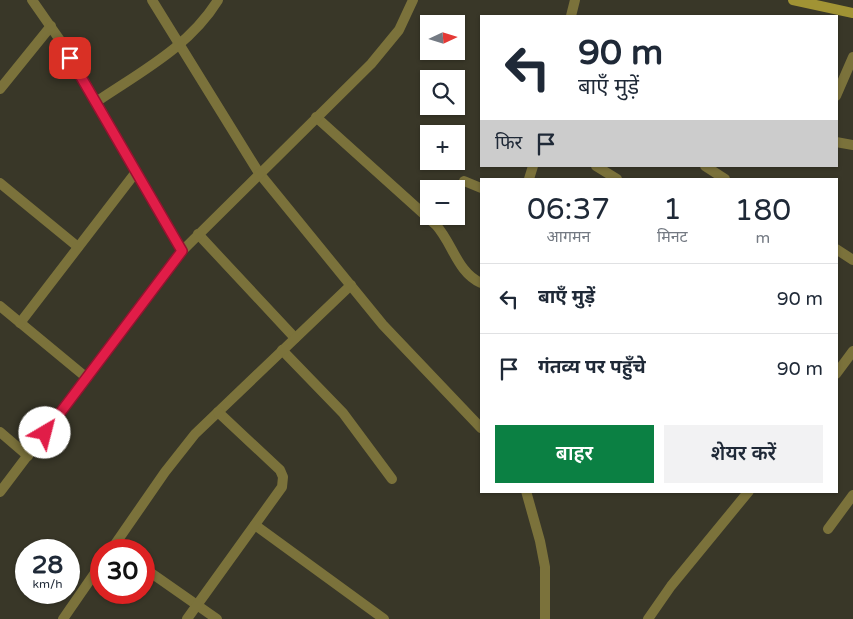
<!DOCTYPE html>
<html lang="hi">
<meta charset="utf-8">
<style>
:root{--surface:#fff;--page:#f2f2f3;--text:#1f2937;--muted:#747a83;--line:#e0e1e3;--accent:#0b8043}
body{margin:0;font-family:"Varela Round","Noto Sans Devanagari",sans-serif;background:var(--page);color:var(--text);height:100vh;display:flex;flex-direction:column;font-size:19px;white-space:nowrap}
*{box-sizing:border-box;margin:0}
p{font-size:16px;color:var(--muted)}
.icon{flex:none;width:28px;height:28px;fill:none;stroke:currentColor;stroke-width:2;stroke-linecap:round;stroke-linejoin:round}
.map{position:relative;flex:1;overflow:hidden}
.side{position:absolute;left:480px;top:178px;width:358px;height:315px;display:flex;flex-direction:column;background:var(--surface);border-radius:0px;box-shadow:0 1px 4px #0004}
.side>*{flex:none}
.hud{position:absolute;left:480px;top:15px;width:358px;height:152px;border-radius:0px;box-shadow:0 1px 4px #0004;background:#fff;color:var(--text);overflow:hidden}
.needle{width:32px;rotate:86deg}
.fabs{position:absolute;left:420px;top:15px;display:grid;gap:10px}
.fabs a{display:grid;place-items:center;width:45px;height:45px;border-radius:0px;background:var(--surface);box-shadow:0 1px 4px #0004;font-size:25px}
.speed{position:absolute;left:15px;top:539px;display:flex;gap:10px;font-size:25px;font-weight:700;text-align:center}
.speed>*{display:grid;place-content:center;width:65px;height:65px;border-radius:50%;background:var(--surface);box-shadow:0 1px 4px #0004;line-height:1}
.speed small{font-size:12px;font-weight:400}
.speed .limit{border:8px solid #d22;background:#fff;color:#111}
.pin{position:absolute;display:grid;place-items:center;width:42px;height:42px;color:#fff;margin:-21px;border-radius:10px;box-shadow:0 2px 8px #0006}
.me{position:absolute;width:55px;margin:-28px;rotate:37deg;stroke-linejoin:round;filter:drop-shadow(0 0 4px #0008)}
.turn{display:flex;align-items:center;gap:18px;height:105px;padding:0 15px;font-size:22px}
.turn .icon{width:65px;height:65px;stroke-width:2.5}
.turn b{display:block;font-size:35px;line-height:42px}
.then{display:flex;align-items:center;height:48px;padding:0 15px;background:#0003;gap:10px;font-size:19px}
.eta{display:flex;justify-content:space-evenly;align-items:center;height:85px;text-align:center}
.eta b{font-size:30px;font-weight:600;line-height:35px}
.cta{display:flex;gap:10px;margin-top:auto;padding:10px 15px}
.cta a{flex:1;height:58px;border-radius:0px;background:var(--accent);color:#fff;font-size:20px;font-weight:600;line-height:58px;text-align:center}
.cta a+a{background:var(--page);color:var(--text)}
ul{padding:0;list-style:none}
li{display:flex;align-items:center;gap:15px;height:70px;padding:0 15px;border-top:1px solid var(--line)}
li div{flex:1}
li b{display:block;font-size:19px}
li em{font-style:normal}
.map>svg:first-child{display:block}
</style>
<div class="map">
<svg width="853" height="619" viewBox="0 0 853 619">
<rect width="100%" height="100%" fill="#393728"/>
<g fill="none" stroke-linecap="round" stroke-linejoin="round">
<g stroke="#7b723b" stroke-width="10">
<polyline points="32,0 62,43 182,251"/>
<polyline points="152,0 259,173 383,325 481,428"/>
<polyline points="571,16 575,0"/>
<polyline points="0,89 51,26"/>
<polyline points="836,96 853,57"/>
<path d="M 96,102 C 140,72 189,47 218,0"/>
<path d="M 316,117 L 436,225 C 453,244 457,272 481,283"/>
<polyline points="836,142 853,145"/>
<polyline points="596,166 617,179"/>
<polyline points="705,166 725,179"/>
<polyline points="529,179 533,166"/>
<polyline points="464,181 481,188"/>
<polyline points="0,183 78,247"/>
<polyline points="198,234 295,338"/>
<polyline points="836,249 853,260"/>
<polyline points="0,306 87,378"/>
<polyline points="20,323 136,172"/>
<polyline points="282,350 343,413 392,479"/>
<polyline points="836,374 853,351"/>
<polyline points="0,432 28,456"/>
<polyline points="526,491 540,541 545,567 545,619"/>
<polyline points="0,492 182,251 371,64 399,30 413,0"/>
<polyline points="255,525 384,619"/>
<polyline points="828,529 853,495"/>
<polyline points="111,550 165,472 195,434 351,285"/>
<polyline points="144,568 217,619"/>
<polyline points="63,619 101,564"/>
<polyline points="187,619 282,487 283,477 280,470 218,412"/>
<polyline points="648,619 671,586 749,491"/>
</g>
<polyline stroke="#a19334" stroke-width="10" points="793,0 853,13"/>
</g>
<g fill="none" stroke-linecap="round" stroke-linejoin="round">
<defs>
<polyline id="route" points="45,433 182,251 70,58"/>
</defs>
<use href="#route" stroke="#92132f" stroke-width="12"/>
<use href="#route" stroke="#e11d48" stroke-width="9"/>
</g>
</svg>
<div class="fabs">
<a><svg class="needle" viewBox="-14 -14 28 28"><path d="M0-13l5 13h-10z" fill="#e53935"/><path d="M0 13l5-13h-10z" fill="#747a83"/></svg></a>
<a><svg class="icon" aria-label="search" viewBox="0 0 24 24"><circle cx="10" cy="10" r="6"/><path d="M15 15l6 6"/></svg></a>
<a>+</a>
<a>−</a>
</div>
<div class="speed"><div>28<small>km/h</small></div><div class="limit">30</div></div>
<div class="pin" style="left:70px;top:58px;background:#d93025"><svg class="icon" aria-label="arrive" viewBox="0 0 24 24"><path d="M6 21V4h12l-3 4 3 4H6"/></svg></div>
<svg class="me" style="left:45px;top:433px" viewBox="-20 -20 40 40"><circle r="19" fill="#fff"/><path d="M0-13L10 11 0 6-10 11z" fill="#e11d48"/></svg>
<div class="hud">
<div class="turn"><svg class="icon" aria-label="left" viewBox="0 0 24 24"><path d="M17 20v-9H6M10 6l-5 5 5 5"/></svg><div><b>90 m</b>बाएँ मुड़ें</div></div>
<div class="then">फिर<svg class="icon" aria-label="arrive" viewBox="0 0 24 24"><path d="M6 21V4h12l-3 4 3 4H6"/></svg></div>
</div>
<section class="side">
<div class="eta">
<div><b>06:37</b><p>आगमन</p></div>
<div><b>1</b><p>मिनट</p></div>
<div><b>180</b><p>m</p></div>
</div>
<ul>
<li><svg class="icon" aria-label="left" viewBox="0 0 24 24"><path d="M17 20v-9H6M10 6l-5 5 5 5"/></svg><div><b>बाएँ मुड़ें</b></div><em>90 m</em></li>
<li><svg class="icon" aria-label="arrive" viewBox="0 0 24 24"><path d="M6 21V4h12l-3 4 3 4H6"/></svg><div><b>गंतव्य पर पहुँचे</b></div><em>90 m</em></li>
</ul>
<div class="cta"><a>बाहर</a><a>शेयर करें</a></div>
</section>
</div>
